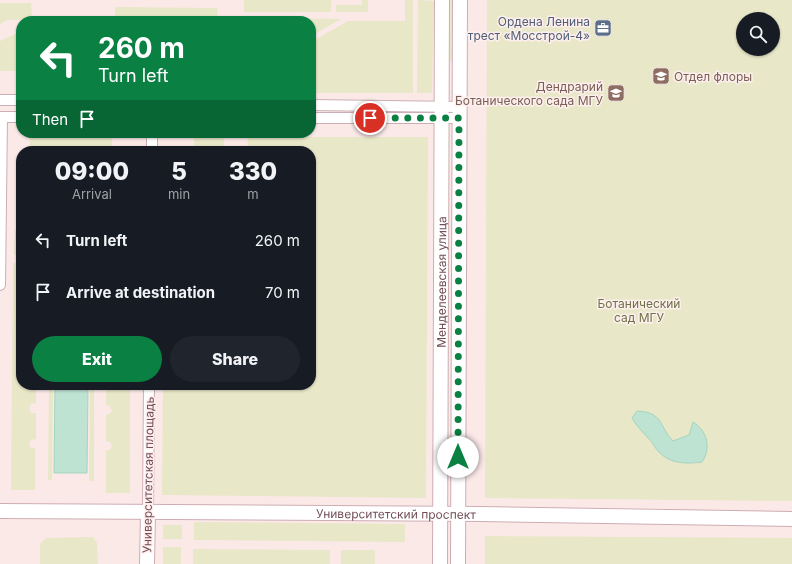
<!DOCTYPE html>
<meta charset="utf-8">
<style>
:root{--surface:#171b24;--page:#20242c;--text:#f1f3f6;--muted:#9ea1a6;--accent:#0b8043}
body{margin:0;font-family:Inter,sans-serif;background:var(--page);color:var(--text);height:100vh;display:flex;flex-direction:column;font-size:15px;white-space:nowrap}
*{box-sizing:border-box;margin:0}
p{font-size:13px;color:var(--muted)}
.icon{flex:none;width:22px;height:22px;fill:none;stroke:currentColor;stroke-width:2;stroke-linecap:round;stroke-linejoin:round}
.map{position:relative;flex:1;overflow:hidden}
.details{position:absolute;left:16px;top:146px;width:300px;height:244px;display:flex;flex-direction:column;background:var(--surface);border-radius:16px;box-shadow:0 1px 3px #0004}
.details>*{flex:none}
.hud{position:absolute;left:16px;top:16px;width:300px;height:122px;border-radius:16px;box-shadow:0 1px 3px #0004;background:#0b8043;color:#fff;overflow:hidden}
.fabs{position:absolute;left:736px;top:12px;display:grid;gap:8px}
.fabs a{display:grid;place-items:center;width:44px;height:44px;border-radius:50%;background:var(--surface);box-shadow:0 1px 3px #0004;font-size:20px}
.pin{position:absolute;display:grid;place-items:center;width:34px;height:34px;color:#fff;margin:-17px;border:2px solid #fff;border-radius:50%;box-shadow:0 1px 4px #0007}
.me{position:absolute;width:44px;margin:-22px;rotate:0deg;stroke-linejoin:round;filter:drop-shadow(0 0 3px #0008)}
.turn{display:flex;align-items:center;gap:14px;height:84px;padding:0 16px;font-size:18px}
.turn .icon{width:52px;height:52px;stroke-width:2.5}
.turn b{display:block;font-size:28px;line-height:34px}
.then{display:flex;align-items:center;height:38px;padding:0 16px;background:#0003;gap:8px;font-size:15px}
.eta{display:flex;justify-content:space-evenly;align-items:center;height:68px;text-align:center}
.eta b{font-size:24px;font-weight:800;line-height:28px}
.action{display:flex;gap:8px;margin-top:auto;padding:8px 16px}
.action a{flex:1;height:46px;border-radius:24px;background:var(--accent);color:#fff;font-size:16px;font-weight:800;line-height:46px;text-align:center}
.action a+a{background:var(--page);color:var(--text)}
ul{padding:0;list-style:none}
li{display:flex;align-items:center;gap:12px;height:52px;padding:0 16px}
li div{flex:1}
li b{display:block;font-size:15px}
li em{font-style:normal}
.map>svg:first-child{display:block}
</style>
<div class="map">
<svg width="792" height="564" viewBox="0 0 792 564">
<rect width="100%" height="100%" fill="#fbe9e8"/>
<g fill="#e8e7c8" fill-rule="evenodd">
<rect x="244" y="0" width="87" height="12"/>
<polygon points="362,0 368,0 368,12 336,12 336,5 362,5"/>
<polygon points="405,0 413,0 413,93 311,93 311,42 348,21 405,21"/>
<polygon points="418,0 434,1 432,93 417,93"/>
<polygon points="446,0 453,0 453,61 451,62 446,59"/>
<path d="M 487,0 L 792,0 L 792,501 L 485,498 ZM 743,19 L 773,19 L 773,49 L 743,49 Z"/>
<polygon points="0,3 31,3 32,19 7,20 0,24"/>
<polygon points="115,7 217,8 218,21 127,21 115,17"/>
<polygon points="242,18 341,19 311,36 311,21 242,21"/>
<polygon points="20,32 20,71 0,71 0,41"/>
<rect x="30" y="137" width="82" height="14"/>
<rect x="194" y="137" width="30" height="14"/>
<polygon points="248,137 428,137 426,498 162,495 163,385 311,385 311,151 247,151"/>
<polygon points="15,230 21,231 21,255 14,255"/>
<polygon points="13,263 21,263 21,385 36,385 36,403 31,404 29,408 31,413 36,413 36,439 31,440 29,443 31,448 35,448 35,490 11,490"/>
<polygon points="49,385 53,385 52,480 48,480"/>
<polygon points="90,385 94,385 94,481 89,481"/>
<polygon points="106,385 130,385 130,493 106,493 106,450 110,450 112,446 110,442 106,441 106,415 112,412 110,406 106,405"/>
<polygon points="194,522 405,524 405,542 194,540"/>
<rect x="163" y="525" width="19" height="14"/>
<polygon points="485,536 792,538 792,564 485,564"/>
<polygon points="93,537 97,543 98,564 40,564 40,544 46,538"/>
<rect x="163" y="547" width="18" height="17"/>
<polygon points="193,549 330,550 330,564 193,564"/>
<rect x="341" y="550" width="34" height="14"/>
</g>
<g fill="#bee3d2" stroke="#a5d4bf">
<polygon points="55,385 88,385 87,473 54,473"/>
<path d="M 637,411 C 664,412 659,427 673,441 L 689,435 L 693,422 C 708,431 711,449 702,462 C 687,464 671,464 660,453 C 655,449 653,442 648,438 C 642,431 637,427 632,418 Z"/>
</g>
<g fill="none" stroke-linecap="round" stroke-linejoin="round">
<defs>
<g id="street">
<polyline points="0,100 21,100"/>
<polyline points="311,105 459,107"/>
<polyline points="0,117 21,117"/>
<polyline points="311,118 459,118"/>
<polyline points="152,151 152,133"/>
<polyline points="0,285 2,117"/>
<polyline points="148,513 149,385"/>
</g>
<g id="secondary">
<path id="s1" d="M 0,511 L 482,514 L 792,519"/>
<polyline points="147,564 148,513"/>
<path id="s2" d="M 440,564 L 442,0"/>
<polyline points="458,564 460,0"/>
</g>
</defs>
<use href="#street" stroke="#ccafb4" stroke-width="12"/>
<use href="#secondary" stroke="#ceadb2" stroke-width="16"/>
<use href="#street" stroke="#fff" stroke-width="10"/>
<use href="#secondary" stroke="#fff" stroke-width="14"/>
</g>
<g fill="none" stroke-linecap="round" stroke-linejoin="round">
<polyline stroke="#0b8043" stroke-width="7" stroke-dasharray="0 12.6" points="370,118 459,118 458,457"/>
</g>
<defs>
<symbol id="office-square" viewBox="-11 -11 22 22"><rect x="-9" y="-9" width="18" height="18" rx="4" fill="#5c6f8a" stroke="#feefee"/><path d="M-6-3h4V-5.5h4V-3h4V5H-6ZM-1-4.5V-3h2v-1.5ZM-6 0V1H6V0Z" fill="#fff"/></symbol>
<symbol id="university-square" viewBox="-11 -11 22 22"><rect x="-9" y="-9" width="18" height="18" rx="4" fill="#8d6e63" stroke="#feefee"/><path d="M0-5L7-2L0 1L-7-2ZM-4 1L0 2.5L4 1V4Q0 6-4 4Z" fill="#fff"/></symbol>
</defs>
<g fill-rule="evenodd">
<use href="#office-square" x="593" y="18" width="20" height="20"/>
<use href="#university-square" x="651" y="66" width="20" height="20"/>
<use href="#university-square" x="606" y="83" width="20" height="20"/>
</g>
<g text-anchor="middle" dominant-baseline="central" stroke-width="3" stroke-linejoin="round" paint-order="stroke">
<g font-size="12" fill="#4e5e75" stroke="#feefee" text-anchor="end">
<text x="590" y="21">Ордена Ленина<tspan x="590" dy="14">трест «Мосстрой-4»</tspan></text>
</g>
<g font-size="12" fill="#785e54" stroke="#feefee" text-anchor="start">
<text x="674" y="76">Отдел флоры</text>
<text x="603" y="86" text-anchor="end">Дендрарий<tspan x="603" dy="14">Ботанического сада МГУ</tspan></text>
</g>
<g font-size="12" fill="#734e57" stroke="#feefee">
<text stroke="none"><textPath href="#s2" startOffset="282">Менделеевская улица</textPath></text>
<text transform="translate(148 475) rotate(-89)">Университетская площадь</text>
<text stroke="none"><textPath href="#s1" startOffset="396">Университетский проспект</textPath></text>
</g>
<g font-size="12" fill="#6d7244" stroke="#feefee">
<text x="639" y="303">Ботанический<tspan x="639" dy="14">сад МГУ</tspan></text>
</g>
</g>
</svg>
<div class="fabs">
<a><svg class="icon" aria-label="search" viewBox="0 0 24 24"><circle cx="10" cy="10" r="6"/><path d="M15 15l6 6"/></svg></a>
</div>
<div class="pin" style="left:370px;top:118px;background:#d93025"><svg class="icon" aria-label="arrive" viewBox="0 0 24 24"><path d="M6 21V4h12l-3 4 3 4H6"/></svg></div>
<svg class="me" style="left:458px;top:457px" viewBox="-20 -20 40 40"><circle r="19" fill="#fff"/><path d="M0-13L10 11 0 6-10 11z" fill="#0b8043"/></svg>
<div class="hud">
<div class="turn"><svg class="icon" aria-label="left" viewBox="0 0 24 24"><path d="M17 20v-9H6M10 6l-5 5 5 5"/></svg><div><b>260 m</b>Turn left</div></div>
<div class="then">Then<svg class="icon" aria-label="arrive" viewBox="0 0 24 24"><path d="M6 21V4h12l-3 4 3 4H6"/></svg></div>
</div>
<section class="details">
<div class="eta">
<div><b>09:00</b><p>Arrival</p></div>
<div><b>5</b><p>min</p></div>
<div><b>330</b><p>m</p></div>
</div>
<ul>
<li><svg class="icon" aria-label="left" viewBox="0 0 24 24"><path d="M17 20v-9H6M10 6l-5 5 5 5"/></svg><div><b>Turn left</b></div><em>260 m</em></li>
<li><svg class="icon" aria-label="arrive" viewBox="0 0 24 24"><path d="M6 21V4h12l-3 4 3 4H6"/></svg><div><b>Arrive at destination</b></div><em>70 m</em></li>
</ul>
<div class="action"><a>Exit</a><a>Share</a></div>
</section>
</div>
